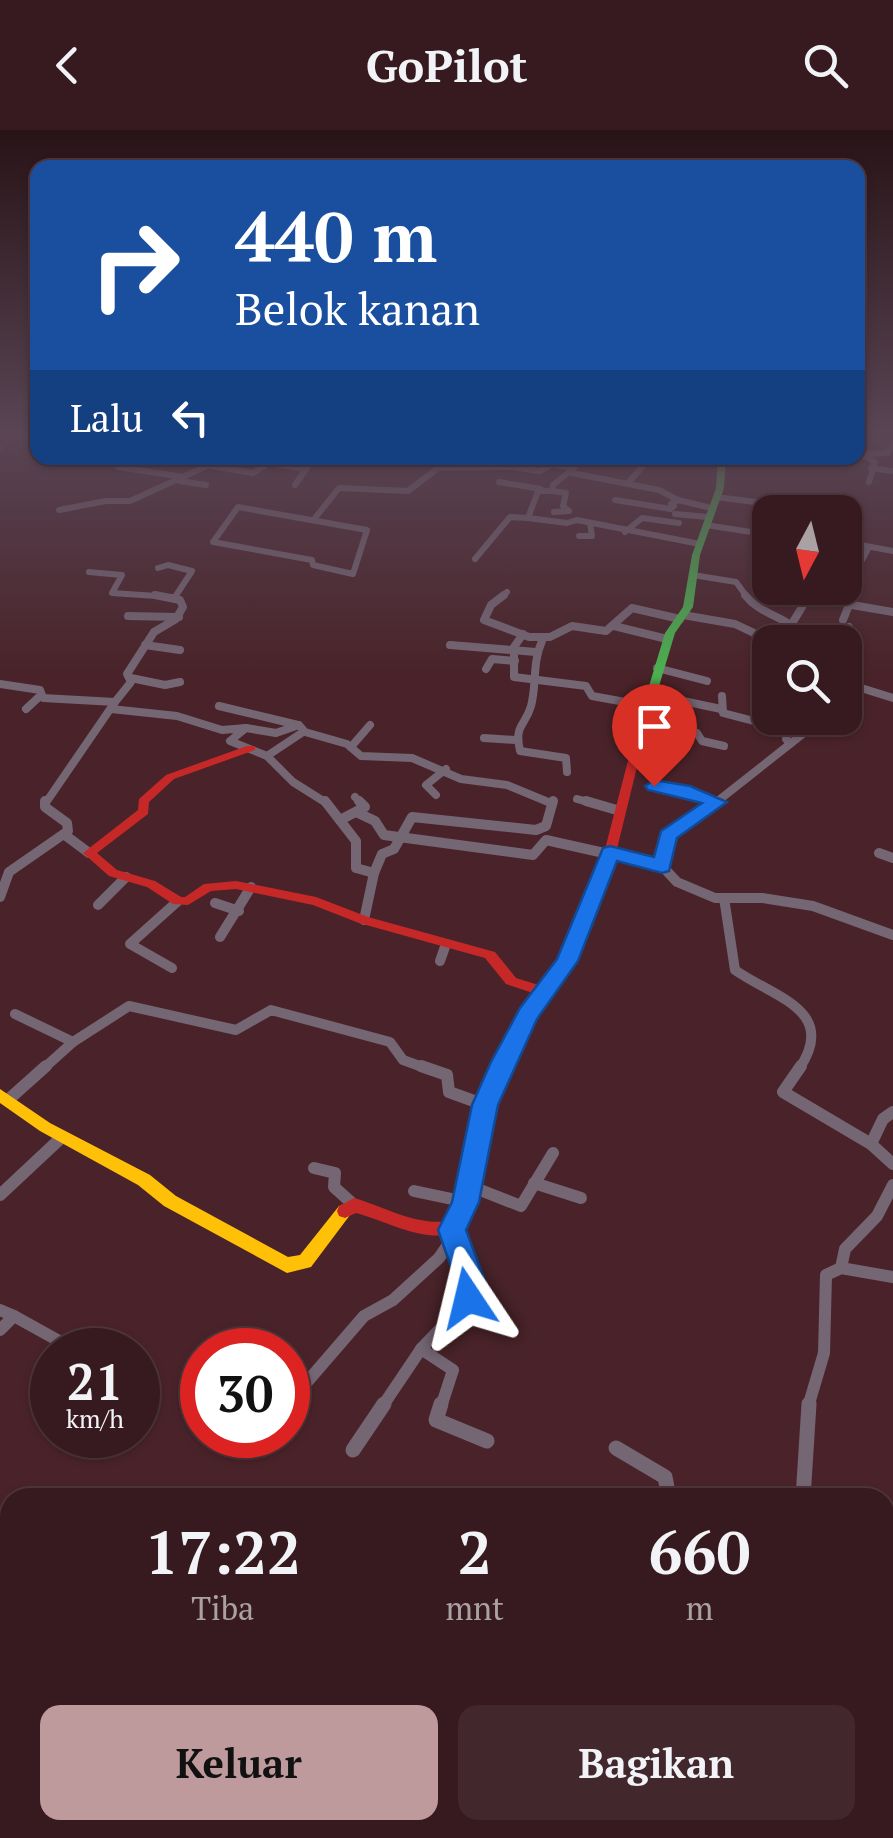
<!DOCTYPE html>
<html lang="id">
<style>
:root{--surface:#371a1f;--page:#42272c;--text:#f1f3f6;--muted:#aaa1a4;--line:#51383d;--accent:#bf9a9d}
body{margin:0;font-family:"PT Serif",serif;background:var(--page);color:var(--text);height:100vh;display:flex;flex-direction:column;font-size:38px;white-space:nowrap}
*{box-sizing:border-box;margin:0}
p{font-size:32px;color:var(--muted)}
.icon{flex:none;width:55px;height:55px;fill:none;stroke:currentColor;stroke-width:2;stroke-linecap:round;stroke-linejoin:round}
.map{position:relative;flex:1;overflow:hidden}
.side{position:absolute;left:0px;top:1358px;width:895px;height:352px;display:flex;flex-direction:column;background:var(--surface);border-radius:30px 30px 0 0;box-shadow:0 2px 8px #0004,0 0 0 2px var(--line)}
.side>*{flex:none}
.banner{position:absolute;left:30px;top:30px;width:835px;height:305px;border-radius:20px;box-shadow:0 2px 8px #0004,0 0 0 2px var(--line);background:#1a4fa0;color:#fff;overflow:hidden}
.needle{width:65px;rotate:187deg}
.fabs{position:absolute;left:752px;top:365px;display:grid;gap:20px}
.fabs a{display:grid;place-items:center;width:110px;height:110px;border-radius:20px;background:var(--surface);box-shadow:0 2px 8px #0004,0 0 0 2px var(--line);font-size:50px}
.speed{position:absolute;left:30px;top:1198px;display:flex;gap:20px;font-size:50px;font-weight:700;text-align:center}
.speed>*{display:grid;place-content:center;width:130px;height:130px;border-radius:50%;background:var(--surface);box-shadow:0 2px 8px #0004,0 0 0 2px var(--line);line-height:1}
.speed small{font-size:25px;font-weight:400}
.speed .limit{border:15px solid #d22;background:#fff;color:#111}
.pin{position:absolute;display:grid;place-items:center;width:85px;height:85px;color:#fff;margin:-102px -42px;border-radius:50% 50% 50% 0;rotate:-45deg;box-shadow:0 0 10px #0007}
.pin .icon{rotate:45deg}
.me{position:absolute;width:110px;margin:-55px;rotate:350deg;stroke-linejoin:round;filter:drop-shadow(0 0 8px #0008)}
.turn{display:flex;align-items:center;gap:35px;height:210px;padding:0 40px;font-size:45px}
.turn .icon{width:130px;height:130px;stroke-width:2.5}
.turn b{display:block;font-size:70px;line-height:85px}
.then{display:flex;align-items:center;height:95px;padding:0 40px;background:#0003;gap:20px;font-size:38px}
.eta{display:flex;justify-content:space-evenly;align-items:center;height:170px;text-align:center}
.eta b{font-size:60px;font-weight:800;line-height:70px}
.cta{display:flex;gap:20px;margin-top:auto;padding:20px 40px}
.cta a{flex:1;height:115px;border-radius:20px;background:var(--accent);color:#111;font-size:40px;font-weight:800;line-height:115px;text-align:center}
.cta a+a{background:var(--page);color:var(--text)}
header{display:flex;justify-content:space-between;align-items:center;height:130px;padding:0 40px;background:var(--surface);font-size:45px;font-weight:800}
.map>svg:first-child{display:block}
</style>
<header><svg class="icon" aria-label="back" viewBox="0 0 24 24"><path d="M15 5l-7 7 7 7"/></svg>GoPilot<svg class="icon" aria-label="search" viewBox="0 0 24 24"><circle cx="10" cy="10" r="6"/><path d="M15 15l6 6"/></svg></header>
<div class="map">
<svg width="893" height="1708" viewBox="0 0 893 1708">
<rect width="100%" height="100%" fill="#492329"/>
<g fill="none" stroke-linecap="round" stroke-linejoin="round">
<g stroke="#756674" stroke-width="6">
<polyline points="113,328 118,337 184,347"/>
<polyline points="211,336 253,343 269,333 306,339 315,328"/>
<polyline points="871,338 893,341"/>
<polyline points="572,343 659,360 678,370 711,378"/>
<polyline points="179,351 206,355"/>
<polyline points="499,352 541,359"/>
<polyline points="869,352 875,332 862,324 888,323 893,313"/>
<polyline points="628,353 650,328"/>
<polyline points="295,355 306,339"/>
<polyline points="552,361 566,363 563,376 569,381 554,382"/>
<polyline points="716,367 771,374"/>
<polyline points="615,370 671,379 674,376 671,374 677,371"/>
<polygon points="238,377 367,400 353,444 313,435 312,430 213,412"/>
<polyline points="59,380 106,371 130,371 224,328"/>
<polyline points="675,384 708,387"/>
<polyline points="315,388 339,358 408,361 438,338 511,337 540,341 553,334 574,338 553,355 552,361 538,361 528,388 510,387 475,429"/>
<polyline points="528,388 567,393 577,390 700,414"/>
<polyline points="706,395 770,405"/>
<polyline points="625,402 642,388 679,393"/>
<polyline points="753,403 764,385"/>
<polyline points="579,406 592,406 590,393"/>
<polyline points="845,412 893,421"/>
<polyline points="158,438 168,435 192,441 175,467"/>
<polyline points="845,440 862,430 869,417"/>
<polyline points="89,442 122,445 112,463 172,467"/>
<polyline points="693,445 736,452 747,467"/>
<polyline points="834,459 853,467"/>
<polyline points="501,467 507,462"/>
<polyline points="808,467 828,465 835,458"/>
</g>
<g stroke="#756674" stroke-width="8">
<polyline points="504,465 491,475 484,490 529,507 550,507 572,496 606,501 632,478 680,489"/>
<path d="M 745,465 C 764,489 789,483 805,512"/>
<polyline points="852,475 893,482"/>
<polyline points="683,485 735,494 773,512"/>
<polyline points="128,486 179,487"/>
<polyline points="843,490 853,465"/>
<polyline points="793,492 808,467 828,465"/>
<polyline points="614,496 667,509"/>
<polyline points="523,504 514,517 514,547 586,556 592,566 625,572 623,586 697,603 702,611 724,616"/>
<path d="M 542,511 C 532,533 537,554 531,576 C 525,597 514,594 520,621 L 566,628 L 567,642"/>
<polyline points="145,515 180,520"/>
<polyline points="450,515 536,522"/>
<polyline points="845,535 852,533 856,515 849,497"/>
<polyline points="657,538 707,551"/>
<polyline points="486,539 492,529 515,531"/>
<polyline points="131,548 165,555 180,552"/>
<polyline points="845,553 893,568"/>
<polyline points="0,554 40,560 43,568 115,572 45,674"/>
<polyline points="650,564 721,579"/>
<polyline points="722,566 723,583 788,600 786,609 790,614"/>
<polyline points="845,569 859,558"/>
<polyline points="115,572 131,552 127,544 154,502 176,489 183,477 180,470 155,465"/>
<polyline points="219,576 298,595"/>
<polyline points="26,579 40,566"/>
<polyline points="111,579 177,586 222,600 246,598 230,611 267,626 293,652 328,674"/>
<polyline points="246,598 276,603 299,595 305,602 347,614 361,626 412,628 461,649 507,655 553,674"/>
<polyline points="484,608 515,610"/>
<polyline points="351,617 370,595"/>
<polyline points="267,626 303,602"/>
<polyline points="655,656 684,660 717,672"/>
<polyline points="436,665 426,655 446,639"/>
<polyline points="355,667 362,674"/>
<polyline points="577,669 595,674"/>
<polyline points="714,674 823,588"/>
</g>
<g stroke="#756674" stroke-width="10">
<polyline points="325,671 356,711 356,738 374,743 364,790"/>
<polyline points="586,671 620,681"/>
<polyline points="356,682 375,691 384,705 533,725 546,710 662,736 677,752 715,768 762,768 813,776 893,805"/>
<polyline points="340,690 365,677 359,671"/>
<polyline points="65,705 89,723"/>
<polyline points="879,723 893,728"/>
<polyline points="662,736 668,706 718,671"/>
<polyline points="374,743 382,724 394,719 412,687 536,700 546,696 553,671"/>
<polyline points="0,767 9,742 68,701 67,693 45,677 45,671"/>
<path d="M 724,768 L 735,840 C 773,867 839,880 799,939"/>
<polyline points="215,773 239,781"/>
<polyline points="98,775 126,747"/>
<polyline points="220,807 251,757"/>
<polyline points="440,831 446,814"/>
<polyline points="172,838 130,814 178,771"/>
<polyline points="15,884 73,912 43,939"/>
<polyline points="73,912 129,876 236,900 271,880 390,912 403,930 428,939"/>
</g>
<g stroke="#756674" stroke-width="12">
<polyline points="421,936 447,945 449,962 485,975"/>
<polyline points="801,936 783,962 871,1014"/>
<polyline points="8,970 46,936"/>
<polyline points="893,982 883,989 871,1014 893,1034"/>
<polyline points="314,1038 335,1043 334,1057 354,1075"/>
<polyline points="534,1053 581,1068"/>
<polyline points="470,1056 521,1076 553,1023"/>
<polyline points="414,1061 466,1072"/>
<polyline points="0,1065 62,1007"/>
<polyline points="841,1138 845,1119 877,1086 893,1055"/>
<polyline points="0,1180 14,1186"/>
<polyline points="0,1200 14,1186 59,1211"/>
<polyline points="288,1274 364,1186 393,1170 439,1128 454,1106"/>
<polyline points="382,1277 421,1219"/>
<polyline points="441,1277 453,1240 421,1219 462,1176 471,1159 452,1100"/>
<polyline points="808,1277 824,1223 826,1145 841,1138 893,1147"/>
</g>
<g stroke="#756674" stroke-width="15">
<polyline points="441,1274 436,1290 487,1311"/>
<polyline points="616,1318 665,1347 669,1368"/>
<polyline points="353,1320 384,1274"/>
<polyline points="803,1368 809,1274"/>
<polyline points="885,1631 893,1637"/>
<polyline points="685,1700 688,1708"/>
<polyline points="190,1708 198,1708"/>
<polyline points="888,1708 893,1691"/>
</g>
<polygon fill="#4caf50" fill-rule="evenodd" points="718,328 726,328 724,358 700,425 693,477 675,503 647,596 646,598 638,598 637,596 665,503 683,477 692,425 716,358"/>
<polygon fill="#ffc107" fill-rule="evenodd" points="0,959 50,993 150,1045 176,1066 288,1127 300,1125 339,1076 345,1074 351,1076 353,1081 311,1137 287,1143 164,1076 138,1055 40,1001 0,973"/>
<g fill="#c62828" fill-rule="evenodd">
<polygon points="7,304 15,304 0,322 0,315"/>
<path d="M 642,593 L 647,596 L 616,723 L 574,831 L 553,860 L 553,867 L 548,868 L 529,895 L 493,975 L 478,1056 L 462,1102 C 424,1114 392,1093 356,1083 L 345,1088 L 339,1086 L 337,1081 L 339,1076 L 354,1068 C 385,1077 416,1096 450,1091 L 462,1056 L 477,975 L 516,893 L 536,864 L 506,854 L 485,828 L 359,793 L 313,775 L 236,759 L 211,761 L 188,775 L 173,774 L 147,757 L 109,746 L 83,723 L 138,680 L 139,669 L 166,645 L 247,616 L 255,616 L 255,620 L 174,649 L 149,672 L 148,684 L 97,723 L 117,740 L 155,751 L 181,767 L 185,767 L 204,754 L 236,751 L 316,767 L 368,787 L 495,822 L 516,848 L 542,856 L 561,830 L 604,723 L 637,596 Z"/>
</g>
</g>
<linearGradient id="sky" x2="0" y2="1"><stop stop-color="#281317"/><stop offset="0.56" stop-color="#594554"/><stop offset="1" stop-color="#594554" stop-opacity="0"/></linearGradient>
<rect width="893" height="543" fill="url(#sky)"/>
<polygon fill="#1a73e8" stroke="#114b97" stroke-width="2.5" points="654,650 690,656 727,672 677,708 669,741 662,743 617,731 578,831 537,889 498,975 479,1072 466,1100 485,1151 478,1177 468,1181 458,1177 453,1168 456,1151 438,1100 452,1072 472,975 491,932 520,878 557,829 603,718 610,716 654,727 661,701 702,673 648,660 645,656"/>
</svg>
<div class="fabs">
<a><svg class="needle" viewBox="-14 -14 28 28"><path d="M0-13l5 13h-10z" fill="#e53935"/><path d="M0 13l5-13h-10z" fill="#aaa1a4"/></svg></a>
<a><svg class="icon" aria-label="search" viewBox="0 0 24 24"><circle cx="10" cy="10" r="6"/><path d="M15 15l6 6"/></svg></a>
</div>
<div class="speed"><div>21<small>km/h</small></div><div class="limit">30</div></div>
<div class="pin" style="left:654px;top:656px;background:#d93025"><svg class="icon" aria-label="arrive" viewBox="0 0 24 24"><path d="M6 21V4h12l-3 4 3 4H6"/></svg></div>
<svg class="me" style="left:468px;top:1168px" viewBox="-20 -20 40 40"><path d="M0-17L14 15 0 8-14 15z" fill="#1a73e8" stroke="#fff" stroke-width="4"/></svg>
<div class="banner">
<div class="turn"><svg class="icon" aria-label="right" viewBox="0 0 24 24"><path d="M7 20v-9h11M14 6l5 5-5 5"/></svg><div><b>440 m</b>Belok kanan</div></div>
<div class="then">Lalu<svg class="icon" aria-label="left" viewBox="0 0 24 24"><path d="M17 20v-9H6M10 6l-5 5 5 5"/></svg></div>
</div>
<section class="side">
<div class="eta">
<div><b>17:22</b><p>Tiba</p></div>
<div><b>2</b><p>mnt</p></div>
<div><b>660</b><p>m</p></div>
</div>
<div class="cta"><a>Keluar</a><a>Bagikan</a></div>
</section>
</div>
